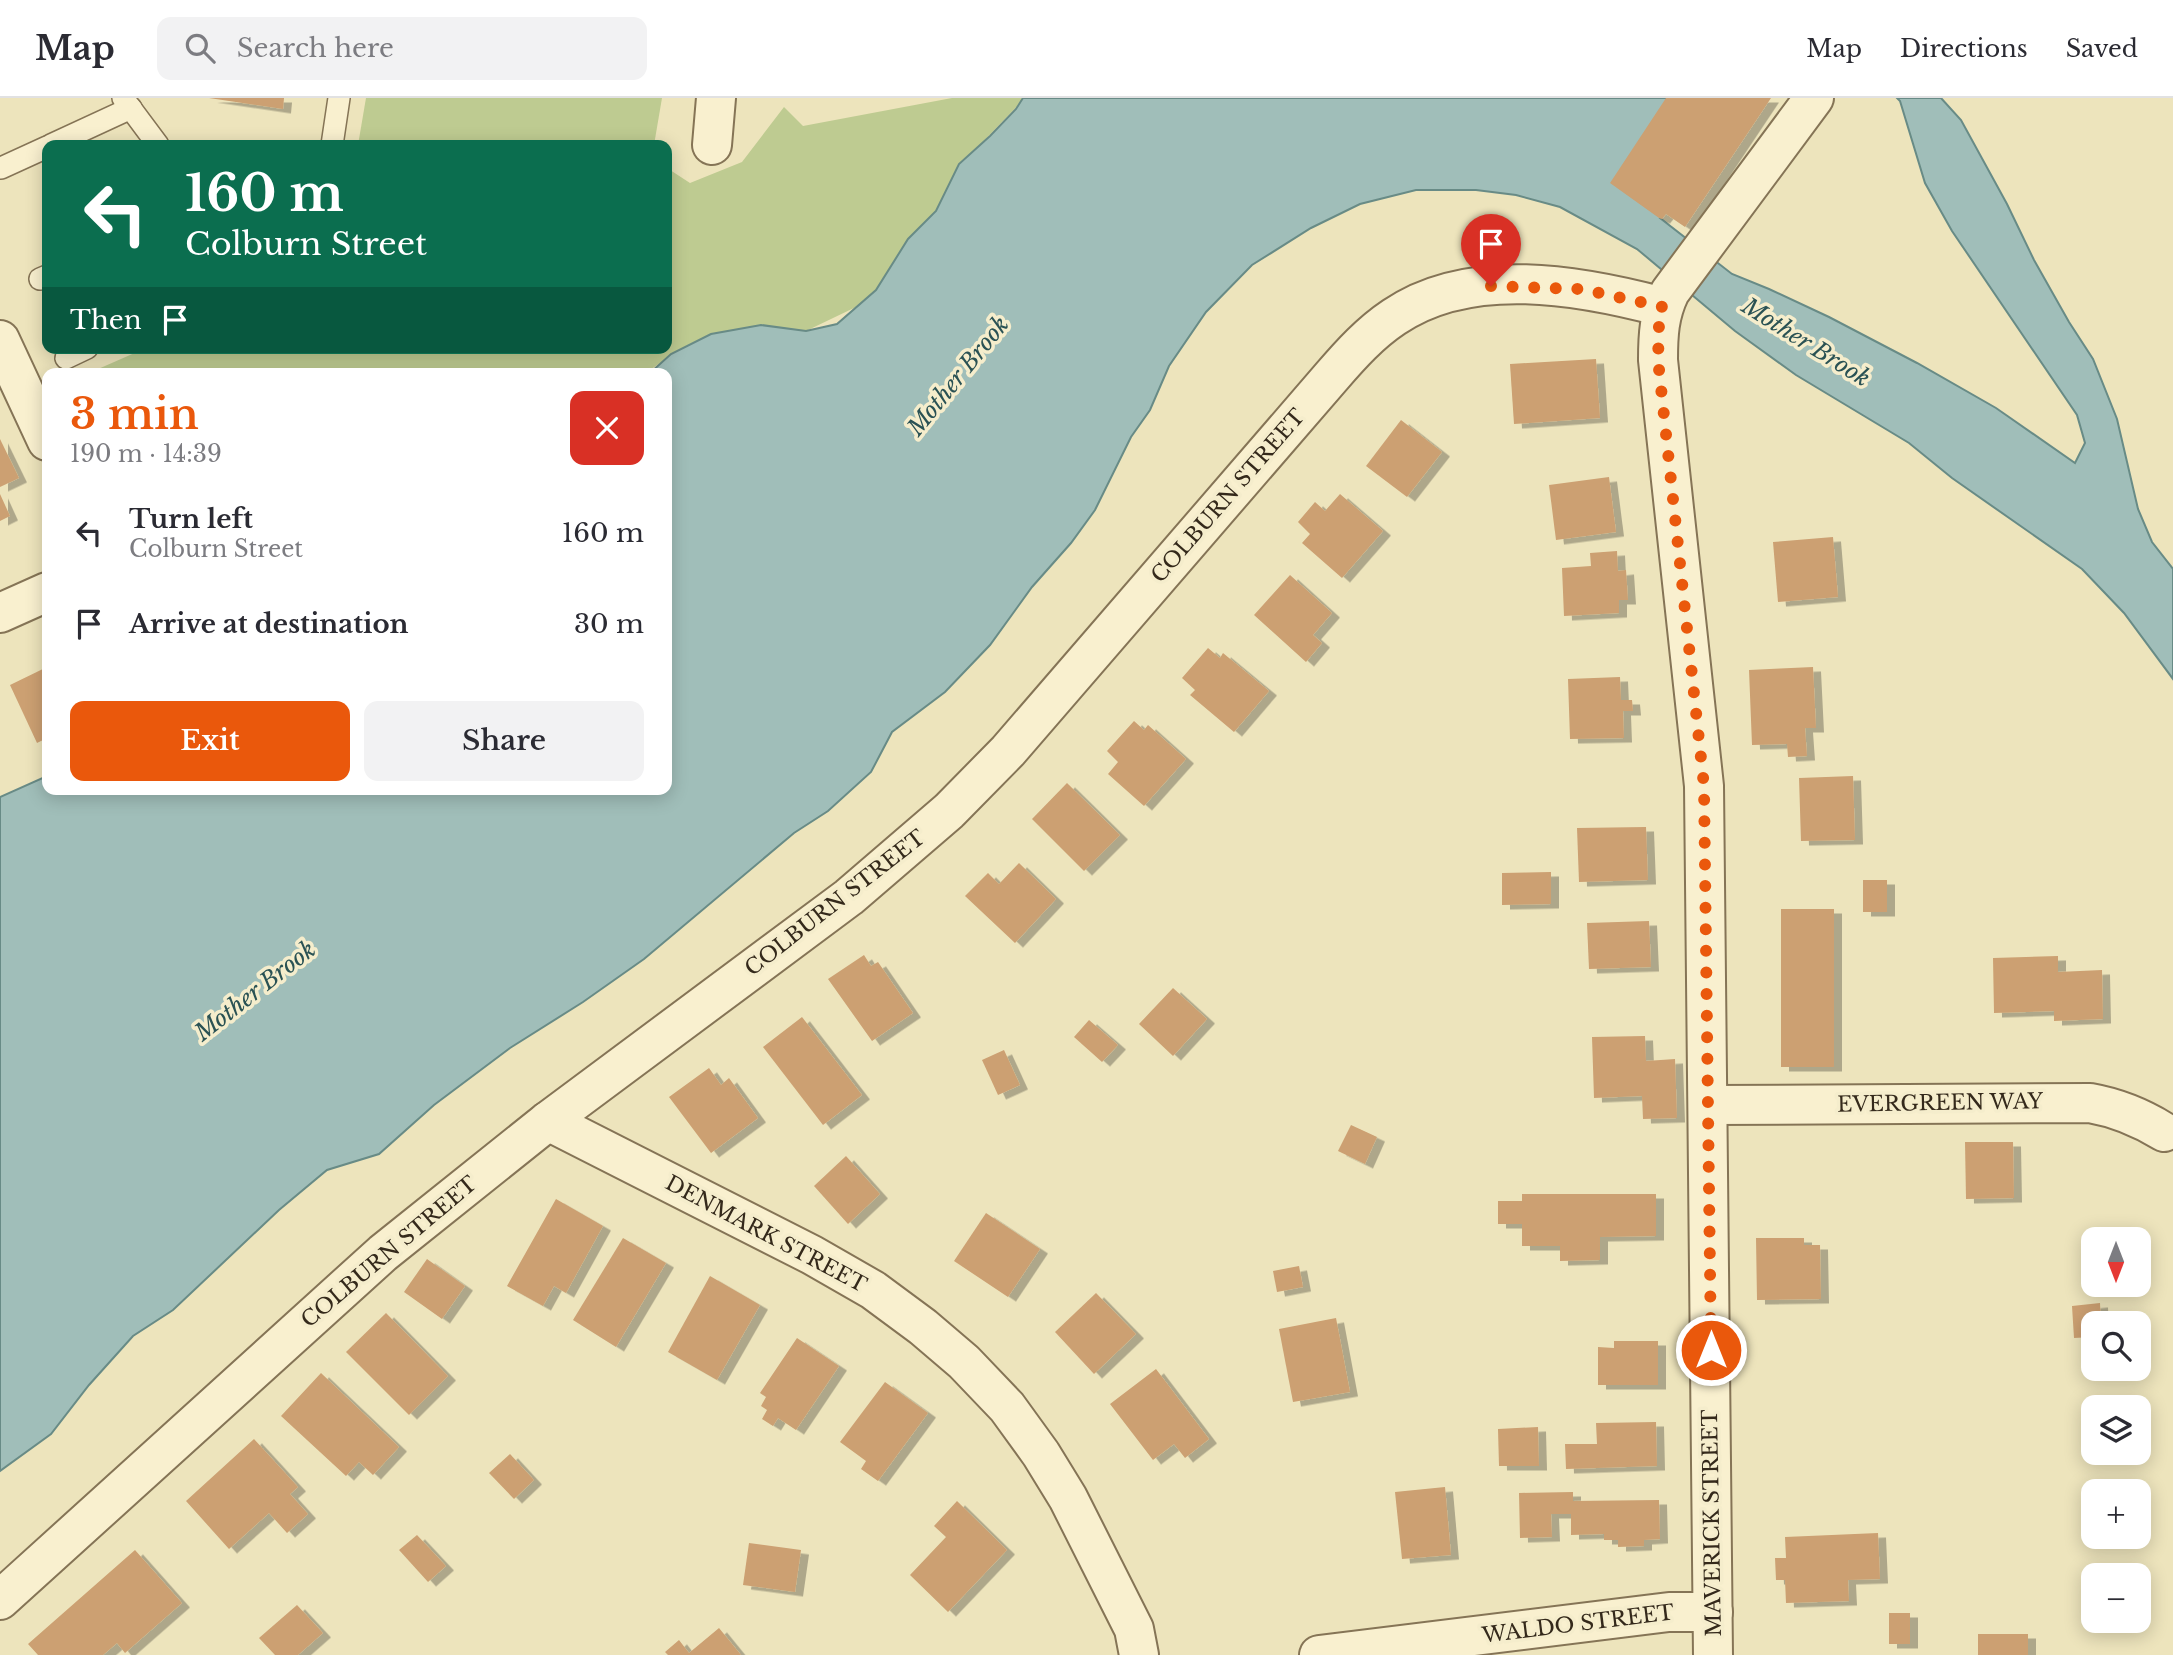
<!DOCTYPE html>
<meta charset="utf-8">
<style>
:root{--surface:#fff;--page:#f2f2f3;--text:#2b2b33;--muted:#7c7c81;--line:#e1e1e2;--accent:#ea580c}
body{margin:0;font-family:"Libre Baskerville",serif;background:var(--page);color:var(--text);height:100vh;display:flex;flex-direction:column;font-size:26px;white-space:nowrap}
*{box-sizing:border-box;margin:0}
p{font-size:23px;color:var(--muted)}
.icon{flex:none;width:38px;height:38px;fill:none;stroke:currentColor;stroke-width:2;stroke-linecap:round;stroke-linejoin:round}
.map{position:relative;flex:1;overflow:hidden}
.sheet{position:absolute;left:42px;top:270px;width:630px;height:427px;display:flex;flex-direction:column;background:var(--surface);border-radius:14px;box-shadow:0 4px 18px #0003}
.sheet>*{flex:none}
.guide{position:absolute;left:42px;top:42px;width:630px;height:214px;border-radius:14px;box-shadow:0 4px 18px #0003;background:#0b6e4f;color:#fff;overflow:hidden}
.needle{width:46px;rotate:180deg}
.fabs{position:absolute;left:2081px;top:1129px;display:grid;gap:14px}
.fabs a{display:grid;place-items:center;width:70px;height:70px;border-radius:14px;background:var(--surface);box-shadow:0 4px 18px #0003;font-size:35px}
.pin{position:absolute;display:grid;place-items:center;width:60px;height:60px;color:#fff;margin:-72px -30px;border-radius:50% 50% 50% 0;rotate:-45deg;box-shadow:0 0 7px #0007}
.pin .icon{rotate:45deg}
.me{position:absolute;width:77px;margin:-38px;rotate:0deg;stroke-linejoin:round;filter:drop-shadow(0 0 5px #0008)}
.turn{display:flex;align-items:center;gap:24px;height:147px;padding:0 28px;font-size:32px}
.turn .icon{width:91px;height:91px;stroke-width:2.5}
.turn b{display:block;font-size:49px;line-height:60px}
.then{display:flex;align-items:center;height:66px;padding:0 28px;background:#0003;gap:14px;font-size:26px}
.round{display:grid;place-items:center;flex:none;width:74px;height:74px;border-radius:14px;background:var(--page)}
.overview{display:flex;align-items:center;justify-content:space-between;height:119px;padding:0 28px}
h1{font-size:42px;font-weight:600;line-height:52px;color:var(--accent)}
.button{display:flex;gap:14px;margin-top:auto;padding:14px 28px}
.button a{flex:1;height:80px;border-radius:14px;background:var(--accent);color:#fff;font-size:28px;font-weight:600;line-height:80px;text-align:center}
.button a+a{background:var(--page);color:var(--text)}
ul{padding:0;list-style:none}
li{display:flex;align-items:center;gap:21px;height:91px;padding:0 28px}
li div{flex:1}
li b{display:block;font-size:26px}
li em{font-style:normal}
header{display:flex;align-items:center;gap:42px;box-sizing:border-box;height:98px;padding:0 35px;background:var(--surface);border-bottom:2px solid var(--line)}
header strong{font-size:33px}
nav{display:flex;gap:38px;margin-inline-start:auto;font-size:24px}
.search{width:490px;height:63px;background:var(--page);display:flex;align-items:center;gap:18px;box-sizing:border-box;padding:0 24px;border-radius:14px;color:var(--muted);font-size:26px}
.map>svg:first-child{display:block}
</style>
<header>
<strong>Map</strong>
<div class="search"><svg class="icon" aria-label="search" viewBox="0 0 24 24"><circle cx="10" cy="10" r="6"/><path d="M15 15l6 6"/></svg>Search here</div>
<nav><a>Map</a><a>Directions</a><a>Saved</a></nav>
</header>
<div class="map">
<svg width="2173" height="1557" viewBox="0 0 2173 1557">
<defs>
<filter id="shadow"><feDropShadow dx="8" dy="4.5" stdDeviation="0" flood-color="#0004"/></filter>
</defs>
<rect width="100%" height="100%" fill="#ede4bc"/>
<g fill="#becb91">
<polygon points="366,0 662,0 654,47 358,47"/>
<polygon points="952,0 1025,0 975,52 906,170 856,209 806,233 664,262 646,275 89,275 146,250 667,250 667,70 690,85 742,64 784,9 803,28"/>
</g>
<polygon fill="#a0beb9" stroke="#688b86" stroke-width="2" points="1023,0 1741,0 1660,120 1732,176 1769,191 1829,219 1917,265 1996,310 2075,365 2085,345 2077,317 1952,133 1925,85 1900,3 1897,0 1941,0 1961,22 2007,106 2034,162 2069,224 2093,261 2117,321 2138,411 2152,444 2173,471 2173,581 2124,515 2082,471 1952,380 1909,345 1796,277 1735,233 1637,151 1560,109 1516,97 1476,92 1416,92 1360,106 1311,130 1252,167 1206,214 1169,268 1150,312 1131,339 1095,412 1071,445 1032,489 990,547 945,594 892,634 871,674 828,713 794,735 644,861 583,904 510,950 434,1007 379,1056 327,1072 279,1112 173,1212 133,1238 89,1287 51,1336 0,1373 0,699 47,678 47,691 667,691 667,275 650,275 671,256 711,236 761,227 806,233 837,226 876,192 908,141 936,113 959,66 990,38 1016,11"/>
<g fill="#cca072" filter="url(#shadow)">
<polygon points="209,0 284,0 283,11"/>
<polygon points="1666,0 1771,0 1685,129 1666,116 1662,121 1659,120 1610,85"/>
<polygon points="1596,261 1600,320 1514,326 1510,266"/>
<polygon points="1401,322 1442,354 1407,399 1366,368"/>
<polygon points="0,341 19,380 0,389"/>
<polygon points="1609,379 1616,434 1556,442 1549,387"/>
<polygon points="0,396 10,418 0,423"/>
<polygon points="1340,396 1383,433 1342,480 1302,445 1310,436 1298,424 1315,404 1325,413"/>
<polygon points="1833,439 1838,499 1778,504 1773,444"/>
<polygon points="1617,453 1618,473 1626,472 1628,502 1619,502 1619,515 1564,518 1562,470 1591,468 1590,455"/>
<polygon points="1290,477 1332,515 1313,537 1322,545 1306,564 1254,517"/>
<polygon points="1208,550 1220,560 1223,555 1269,593 1234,634 1190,597 1195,592 1182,580"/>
<polygon points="47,569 47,640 37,645 10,587"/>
<polygon points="1813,569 1816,630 1805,630 1807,658 1788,659 1787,646 1752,647 1749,572"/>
<polygon points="1620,579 1621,602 1632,602 1633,613 1623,613 1624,640 1570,641 1568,581"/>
<polygon points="1134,623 1144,632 1148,627 1186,661 1144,708 1108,676 1118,664 1107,653"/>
<polygon points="1853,678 1855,742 1801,743 1799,680"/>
<polygon points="1067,685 1120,737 1084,773 1032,721"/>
<polygon points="1646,729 1648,782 1579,784 1577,730"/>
<polygon points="1019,765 1056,801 1015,845 965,798 988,775 999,786"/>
<polygon points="1551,774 1551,806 1502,807 1502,775"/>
<rect x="1863" y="782" width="24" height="32"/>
<rect x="1781" y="811" width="53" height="158"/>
<polygon points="1649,823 1651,869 1589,871 1587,825"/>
<polygon points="864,857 871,868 878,864 913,915 872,943 828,881"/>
<polygon points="2058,858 2058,874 2102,872 2103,921 2054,923 2054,913 1994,915 1993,860"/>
<polygon points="1173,890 1207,921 1173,958 1139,926"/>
<polygon points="802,919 862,997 823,1027 763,949"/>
<polygon points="1089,922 1118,947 1102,964 1074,939"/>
<polygon points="1645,938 1646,963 1675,961 1677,1020 1643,1021 1642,998 1594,1000 1592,939"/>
<polygon points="1004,952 1020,987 998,997 982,962"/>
<polygon points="709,970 721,987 729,980 758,1020 711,1055 669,999"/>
<polygon points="1351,1027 1377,1039 1365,1066 1338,1053"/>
<polygon points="1965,1044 2013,1044 2014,1100 1966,1101"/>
<polygon points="846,1058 880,1096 848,1126 814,1088"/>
<polygon points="1522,1096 1656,1096 1656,1138 1600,1139 1600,1162 1560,1163 1560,1148 1522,1148 1522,1126 1498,1126 1498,1103 1522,1103"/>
<polygon points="556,1101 603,1128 566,1195 554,1188 543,1208 507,1188"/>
<polygon points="986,1115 1040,1151 1008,1199 954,1163"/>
<polygon points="623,1140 666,1165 616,1249 573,1222"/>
<polygon points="1756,1140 1804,1140 1804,1147 1820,1147 1821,1201 1757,1202"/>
<polygon points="427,1161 465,1188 442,1221 404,1194"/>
<polygon points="1299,1168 1303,1189 1277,1194 1273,1173"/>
<polygon points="710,1178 760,1207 717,1282 668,1254"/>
<polygon points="1096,1195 1136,1236 1094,1276 1055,1234"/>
<polygon points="2100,1205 2101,1225 2093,1225 2093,1239 2074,1240 2072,1208"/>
<polygon points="386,1215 448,1278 409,1317 346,1254"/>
<polygon points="1336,1220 1350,1294 1293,1304 1279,1231"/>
<polygon points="797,1240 839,1268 796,1332 778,1320 773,1328 762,1321 767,1312 761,1308 766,1299 760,1295"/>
<polygon points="1614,1243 1658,1243 1658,1287 1598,1287 1598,1249 1614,1250"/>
<polygon points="1156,1271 1209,1341 1185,1360 1174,1346 1153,1362 1110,1306"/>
<polygon points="321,1275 399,1349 373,1377 359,1364 346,1378 281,1318"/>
<polygon points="885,1284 928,1315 878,1383 861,1371 866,1363 840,1344"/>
<polygon points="1656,1324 1657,1368 1566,1371 1565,1346 1597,1346 1596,1325"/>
<polygon points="1538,1329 1539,1368 1499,1368 1498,1331"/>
<polygon points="254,1341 298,1389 290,1396 308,1416 287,1435 269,1415 229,1451 186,1403"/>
<polygon points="510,1356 534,1382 514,1401 489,1375"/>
<polygon points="1445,1389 1451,1457 1402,1461 1395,1394"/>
<polygon points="1573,1394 1573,1403 1659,1402 1660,1441 1644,1442 1644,1448 1618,1449 1618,1442 1604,1442 1604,1436 1571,1437 1571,1416 1551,1416 1552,1439 1520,1440 1519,1395"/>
<polygon points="957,1403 1007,1452 948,1514 910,1477 946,1439 934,1428"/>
<polygon points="2086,1406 2093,1406 2093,1438 2108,1438 2108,1444 2088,1445"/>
<polygon points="1878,1435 1880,1481 1848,1482 1849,1503 1786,1505 1785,1482 1776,1482 1775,1460 1786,1460 1785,1439"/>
<polygon points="417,1437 446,1468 428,1484 399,1452"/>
<polygon points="749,1445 801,1452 795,1494 743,1487"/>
<polygon points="135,1452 182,1505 125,1555 117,1545 103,1557 38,1557 28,1546"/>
<polygon points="297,1507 323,1535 298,1557 275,1557 259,1540"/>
<rect x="1889" y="1515" width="21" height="31"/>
<polygon points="719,1530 741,1557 668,1557 665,1554 679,1542 689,1555"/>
<rect x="1978" y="1536" width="50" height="21"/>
</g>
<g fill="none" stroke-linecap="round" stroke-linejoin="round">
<defs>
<g id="service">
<polyline points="123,0 158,47"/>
<polyline points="51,47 131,10"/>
<polyline points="332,47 339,0"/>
<polyline points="1,70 47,49"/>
<polyline points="40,181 47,178"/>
<polyline points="66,260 87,250"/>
</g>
<g id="minor">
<polyline points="712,47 716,0"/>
<polyline points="0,242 47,343"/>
<polyline points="0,515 47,494"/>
<path d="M 1709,1007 L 2090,1005 C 2118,1010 2140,1019 2164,1034"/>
<polyline points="548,1023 812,1157 873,1192 923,1229 964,1264 1007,1309 1041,1356 1068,1400 1134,1531 1139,1557"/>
<path d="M 0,1502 L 383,1155 L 548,1023 L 849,799 L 949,713 L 1008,653 L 1332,278 C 1351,256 1370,235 1394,219 C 1470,167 1580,187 1663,209"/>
<polyline points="1319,1557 1669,1514 1713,1514"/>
<path d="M 1713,1557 L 1704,688 L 1658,262 C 1658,237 1659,217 1670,194 L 1814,0"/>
</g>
</defs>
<use href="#service" stroke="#857456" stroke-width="24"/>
<use href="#minor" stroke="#857456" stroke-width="42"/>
<use href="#service" stroke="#f9f0cf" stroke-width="21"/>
<use href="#minor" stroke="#f9f0cf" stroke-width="38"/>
</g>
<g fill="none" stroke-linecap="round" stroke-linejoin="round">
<polyline stroke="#ea580c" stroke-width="12" stroke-dasharray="0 21.6" points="1491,188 1581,191 1663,209 1659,226 1658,262 1704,688 1711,1252"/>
</g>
<g text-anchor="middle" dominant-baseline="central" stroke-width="7" stroke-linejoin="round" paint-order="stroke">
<g font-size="21" fill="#34291b" stroke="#f5edcc">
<text transform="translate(1228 398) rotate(-49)">COLBURN STREET</text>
<text transform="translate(835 805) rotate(-38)">COLBURN STREET</text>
<text transform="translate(1940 1005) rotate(-1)">EVERGREEN WAY</text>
<text transform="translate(766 1136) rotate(28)">DENMARK STREET</text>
<text transform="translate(389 1154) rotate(-40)">COLBURN STREET</text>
<text transform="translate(1712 1425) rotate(-91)">MAVERICK STREET</text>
<text transform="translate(1578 1526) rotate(-7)">WALDO STREET</text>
</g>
<g font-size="23" font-style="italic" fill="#2a5254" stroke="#f5edcc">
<text transform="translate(1806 244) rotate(32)">Mother Brook</text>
<text transform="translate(958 278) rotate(-51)">Mother Brook</text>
<text transform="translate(255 893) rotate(-38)">Mother Brook</text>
</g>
</g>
</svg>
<div class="fabs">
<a><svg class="needle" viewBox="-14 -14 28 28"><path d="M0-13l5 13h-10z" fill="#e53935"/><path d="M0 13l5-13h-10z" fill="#7c7c81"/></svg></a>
<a><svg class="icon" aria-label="search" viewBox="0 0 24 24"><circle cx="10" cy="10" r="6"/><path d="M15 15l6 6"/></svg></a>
<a><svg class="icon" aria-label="layers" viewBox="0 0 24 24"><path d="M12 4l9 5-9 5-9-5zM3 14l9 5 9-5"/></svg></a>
<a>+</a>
<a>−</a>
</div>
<div class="pin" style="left:1491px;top:188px;background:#d93025"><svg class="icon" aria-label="arrive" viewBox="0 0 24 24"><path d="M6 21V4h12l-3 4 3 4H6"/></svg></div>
<svg class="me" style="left:1711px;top:1252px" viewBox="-20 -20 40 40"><circle r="17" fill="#ea580c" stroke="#fff" stroke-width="3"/><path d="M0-11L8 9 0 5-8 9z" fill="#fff"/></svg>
<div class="guide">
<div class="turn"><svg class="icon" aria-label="left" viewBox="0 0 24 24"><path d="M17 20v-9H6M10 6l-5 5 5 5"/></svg><div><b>160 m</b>Colburn Street</div></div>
<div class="then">Then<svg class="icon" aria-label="arrive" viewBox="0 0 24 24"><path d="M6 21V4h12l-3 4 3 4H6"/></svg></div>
</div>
<section class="sheet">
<div class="overview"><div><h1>3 min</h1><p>190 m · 14:39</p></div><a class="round" style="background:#d93025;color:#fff"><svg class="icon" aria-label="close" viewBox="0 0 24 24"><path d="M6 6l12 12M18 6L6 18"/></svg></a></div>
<ul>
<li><svg class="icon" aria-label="left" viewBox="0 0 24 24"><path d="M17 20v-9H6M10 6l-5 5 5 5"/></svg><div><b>Turn left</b><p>Colburn Street</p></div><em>160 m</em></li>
<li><svg class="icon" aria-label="arrive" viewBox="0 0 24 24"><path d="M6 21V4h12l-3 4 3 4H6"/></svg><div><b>Arrive at destination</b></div><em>30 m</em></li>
</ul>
<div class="button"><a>Exit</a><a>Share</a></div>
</section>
</div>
